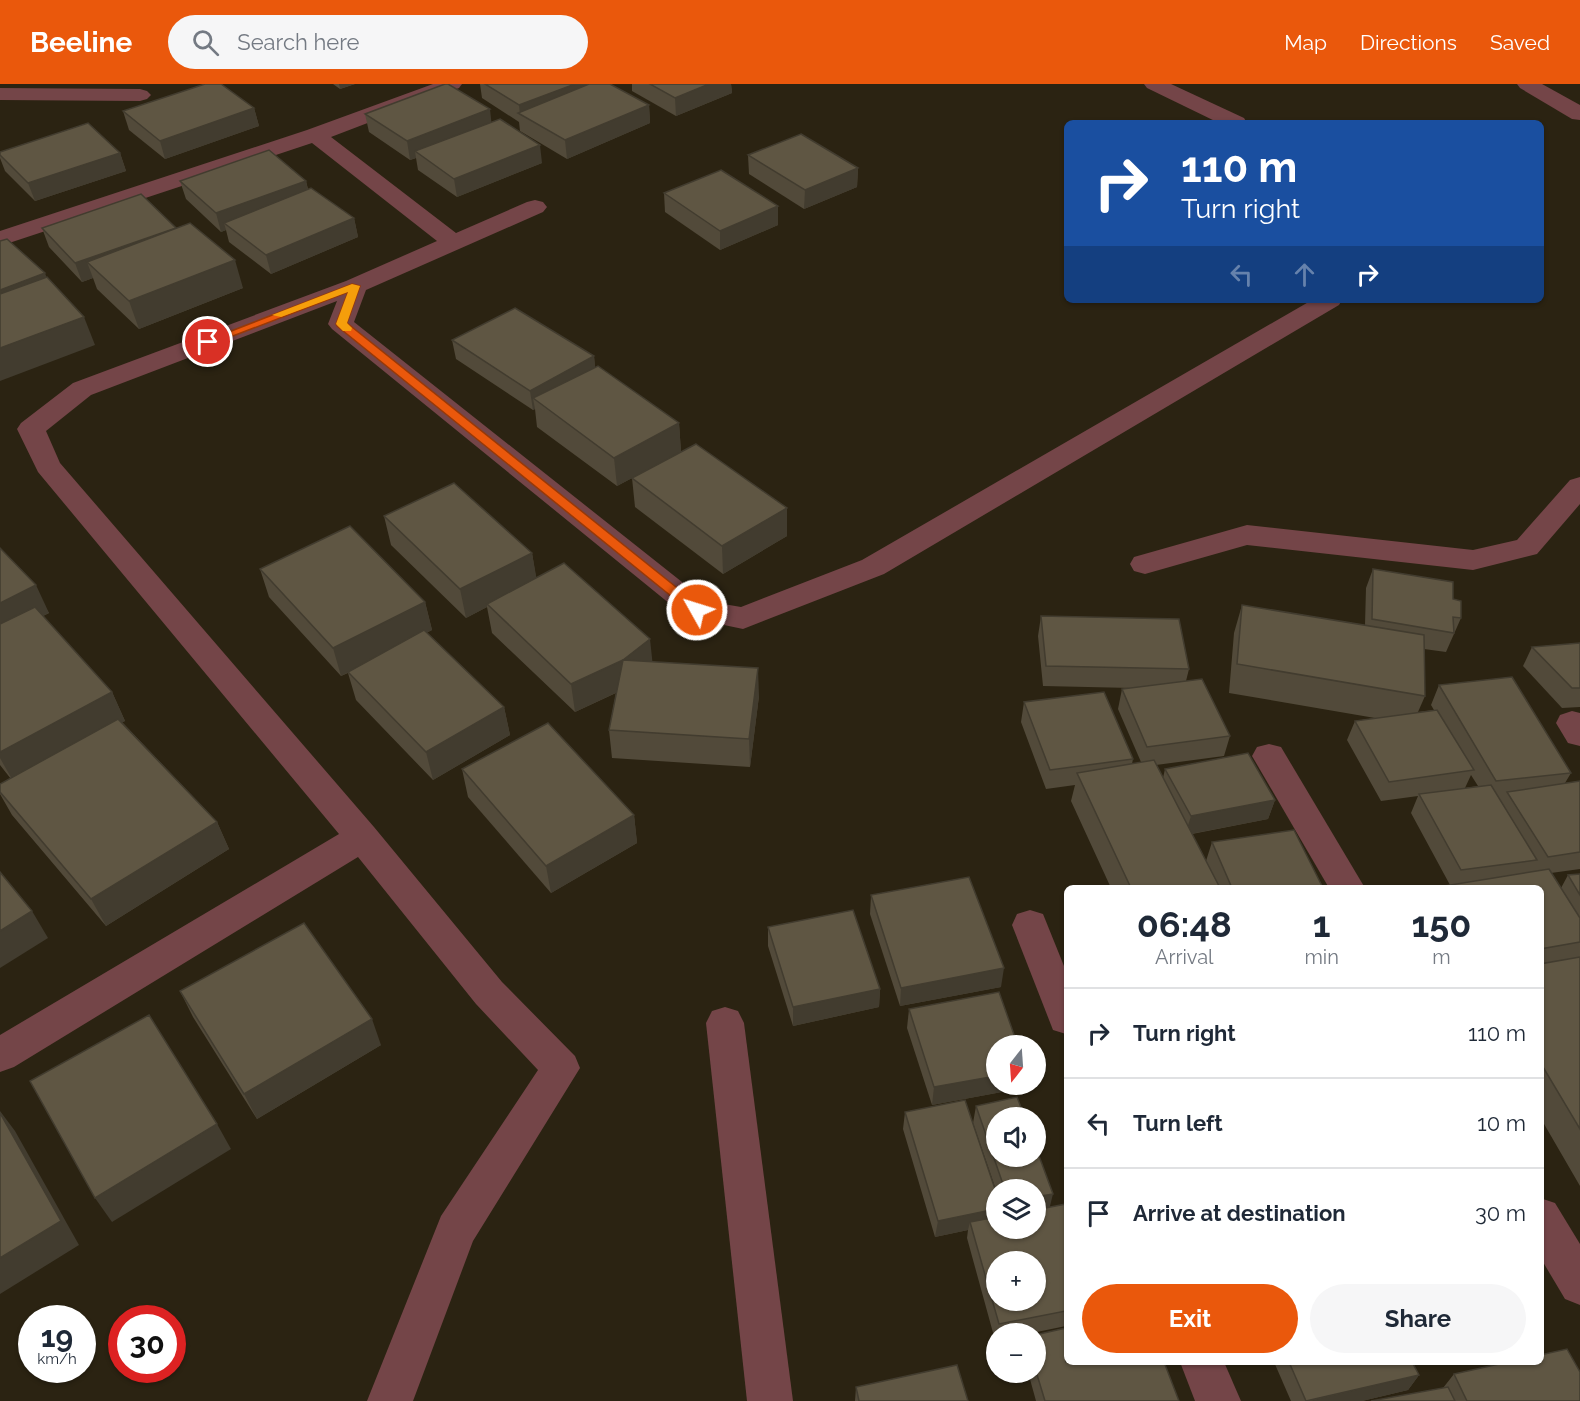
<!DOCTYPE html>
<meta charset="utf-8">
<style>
:root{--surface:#fff;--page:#f6f6f7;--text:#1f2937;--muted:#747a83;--line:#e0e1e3;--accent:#ea580c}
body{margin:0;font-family:Raleway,sans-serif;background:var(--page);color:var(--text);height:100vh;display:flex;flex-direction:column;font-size:22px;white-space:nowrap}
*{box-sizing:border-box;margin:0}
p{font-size:20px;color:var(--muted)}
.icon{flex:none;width:33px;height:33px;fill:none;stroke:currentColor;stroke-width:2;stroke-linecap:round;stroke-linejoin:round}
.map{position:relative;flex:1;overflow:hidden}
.drawer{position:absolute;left:1064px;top:801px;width:480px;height:480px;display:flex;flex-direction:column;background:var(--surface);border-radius:9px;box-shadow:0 2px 4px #0004}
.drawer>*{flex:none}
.banner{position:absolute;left:1064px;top:36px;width:480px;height:183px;border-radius:9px;box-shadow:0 2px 4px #0004;background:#1a4fa0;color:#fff;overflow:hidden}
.needle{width:39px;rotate:197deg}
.controls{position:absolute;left:986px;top:951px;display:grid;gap:12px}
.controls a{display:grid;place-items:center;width:60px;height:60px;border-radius:50%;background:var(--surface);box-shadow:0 2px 4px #0004;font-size:30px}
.speed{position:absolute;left:18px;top:1221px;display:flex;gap:12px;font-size:30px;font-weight:700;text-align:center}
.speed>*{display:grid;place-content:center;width:78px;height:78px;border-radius:50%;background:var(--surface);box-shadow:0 2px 4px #0004;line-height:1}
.speed small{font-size:15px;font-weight:400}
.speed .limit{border:9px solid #d22;background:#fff;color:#111}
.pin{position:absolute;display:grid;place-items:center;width:51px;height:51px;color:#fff;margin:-26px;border:3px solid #fff;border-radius:50%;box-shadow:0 2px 6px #0007}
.me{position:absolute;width:66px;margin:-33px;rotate:309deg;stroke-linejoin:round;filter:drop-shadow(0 0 4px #0008)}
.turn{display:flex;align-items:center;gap:21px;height:126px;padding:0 18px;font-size:27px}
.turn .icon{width:78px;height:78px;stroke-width:2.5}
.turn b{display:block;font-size:42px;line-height:51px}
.lanes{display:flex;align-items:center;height:57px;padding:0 18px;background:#0003;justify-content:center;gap:30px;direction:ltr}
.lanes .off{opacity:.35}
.eta{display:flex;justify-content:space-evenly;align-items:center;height:102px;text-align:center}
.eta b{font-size:36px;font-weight:700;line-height:42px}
.action{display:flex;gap:12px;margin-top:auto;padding:12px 18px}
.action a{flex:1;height:69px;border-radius:36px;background:var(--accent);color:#fff;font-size:24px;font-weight:700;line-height:69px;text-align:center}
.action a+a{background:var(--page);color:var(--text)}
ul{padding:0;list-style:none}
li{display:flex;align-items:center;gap:18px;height:90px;padding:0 18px;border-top:2px solid var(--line)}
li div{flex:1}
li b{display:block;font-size:22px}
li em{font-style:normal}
header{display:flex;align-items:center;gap:36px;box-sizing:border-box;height:84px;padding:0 30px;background:var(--accent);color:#fff}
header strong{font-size:28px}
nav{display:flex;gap:33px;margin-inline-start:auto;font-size:21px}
.search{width:420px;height:54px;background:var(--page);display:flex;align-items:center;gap:15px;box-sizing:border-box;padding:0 21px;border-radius:33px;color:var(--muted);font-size:22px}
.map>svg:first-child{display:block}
</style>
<header>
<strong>Beeline</strong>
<div class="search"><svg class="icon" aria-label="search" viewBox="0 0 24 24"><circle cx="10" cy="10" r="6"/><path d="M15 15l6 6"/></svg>Search here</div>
<nav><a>Map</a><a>Directions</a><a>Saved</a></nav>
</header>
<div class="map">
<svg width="1580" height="1317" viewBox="0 0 1580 1317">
<rect width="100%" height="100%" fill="#2b2312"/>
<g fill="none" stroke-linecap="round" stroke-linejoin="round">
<g fill="#744548" fill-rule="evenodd">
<polygon points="433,0 462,0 459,4 331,53 456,149 527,118 535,116 543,118 547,123 543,128 366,206 354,238 706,517 741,523 862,476 1312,216 1342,216 1339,221 884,490 743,545 686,533 332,245 328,240 337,217 91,311 46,347 60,379 374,743 502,898 575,972 580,984 473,1157 413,1317 367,1317 441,1132 538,986 476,920 358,773 14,983 0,988 0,951 339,750 38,388 17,345 21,339 73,299 346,197 437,157 312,59 0,162 0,147 307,46"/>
<polygon points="1144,0 1171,0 1244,34 1247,39 1219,39 1147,4"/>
<polygon points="1517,0 1542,0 1580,21 1580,36 1572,35 1520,4"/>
<polygon points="0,4 140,5 147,7 151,11 147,15 140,17 0,16"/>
<polygon points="1580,393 1580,420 1537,470 1473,486 1247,461 1145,490 1134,487 1130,480 1134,473 1247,441 1473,466 1517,456 1570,396"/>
<polygon points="1572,627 1580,629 1580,662 1568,659 1556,639 1560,631"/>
<polygon points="1269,660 1281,663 1365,804 1329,804 1252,672 1257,663"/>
<polygon points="1030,826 1043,830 1066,887 1066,950 1053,946 1012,841 1017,830"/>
<polygon points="725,923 738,927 744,939 793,1317 747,1317 706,939 712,927"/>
<polygon points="1540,1114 1555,1119 1580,1160 1580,1221 1565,1215 1540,1173"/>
<polygon points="1180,1278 1224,1278 1241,1317 1195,1317"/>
</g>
</g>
<g fill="#524a3a" fill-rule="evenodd">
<polygon points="333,0 355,0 340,5"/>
<polygon points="480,0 610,0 649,21 650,39 567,75 520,47 519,38 482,14"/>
<polygon points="632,0 731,0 732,9 676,32 632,7"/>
<polygon points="254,24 259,42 165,75 129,46 123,27"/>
<polygon points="365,30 492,38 542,79 457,113 418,86 416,74 410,76 369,48"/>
<polygon points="120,69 126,87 35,117 5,87 0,74 0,71"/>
<polygon points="748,71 858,84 857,103 804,125 749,90"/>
<polygon points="180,97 306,97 308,105 354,134 358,153 271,190 229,158 226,146 221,148 186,115"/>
<polygon points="664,109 778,122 778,141 720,166 665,128"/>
<polygon points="42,144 176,144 243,204 139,245 97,205 93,194 82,198 49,163"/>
<polygon points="452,256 594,272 595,284 679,339 681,368 617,402 537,343 535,325 533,326 456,275"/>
<polygon points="632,394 787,452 723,490 635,423"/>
<polygon points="384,432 532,469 536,494 652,577 759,612 750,683 612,674 609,646 616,609 575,628 492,549 487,523 466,534 391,461"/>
<polygon points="0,464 49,529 43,532 112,608 125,637 122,638 217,738 229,765 106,842 12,731 0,710 0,700 11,695 0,681"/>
<polygon points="260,485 425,518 432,546 426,549 504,623 510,651 433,696 356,616 348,589 341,592 269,513"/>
<path d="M 1373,485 L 1453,515 L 1461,534 L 1446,568 L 1424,565 L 1425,612 L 1418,628 L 1434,626 L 1431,621 L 1439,601 L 1571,689 L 1565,699 L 1580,697 L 1580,785 L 1551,789 L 1561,804 L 1568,791 L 1580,790 L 1580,1102 L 1540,1033 L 1540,804 L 1444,804 L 1444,802 L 1450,801 L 1411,729 L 1418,712 L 1381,717 L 1347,656 L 1355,637 L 1375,634 L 1229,609 L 1234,549 L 1242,521 L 1365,541 L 1366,504 ZM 1471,691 L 1478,702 L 1465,704 Z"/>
<polygon points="1041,532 1189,585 1186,597 1230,652 1224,672 1156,681 1163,694 1165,685 1275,716 1268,735 1192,750 1206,777 1212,758 1323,804 1111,804 1071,717 1075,701 1046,705 1021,638 1024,618 1133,675 1132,680 1141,678 1118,625 1122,605 1132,604 1043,602 1038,552"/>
<polygon points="1580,559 1580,623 1562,624 1523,582 1532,563"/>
<polygon points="462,685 634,731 637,759 551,809 468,713"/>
<polygon points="871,811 1001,903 900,922 870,830"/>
<polygon points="768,843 880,905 879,923 793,942 768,862"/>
<polygon points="180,907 381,961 257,1035 193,933"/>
<polygon points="909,925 1023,1004 932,1021 907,944"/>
<polygon points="976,1022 1049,1123 1066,1123 1066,1242 1027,1250 996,1250 995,1256 967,1154 968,1146 935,1153 903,1045 905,1028 996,1144 1035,1106 996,1106 973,1039"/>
<polygon points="1035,1251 1179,1317 1036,1317 1028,1288 1035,1288"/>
<polygon points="1274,1278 1412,1278 1419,1291 1408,1306 1362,1317 1291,1317"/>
<polygon points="1454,1290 1580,1317 1371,1317 1443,1304"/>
<polygon points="856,1303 968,1317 855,1317"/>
</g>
<g fill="#423c2f">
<polygon points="339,0 355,0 340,5"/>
<polygon points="575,0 596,0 520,31 519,21"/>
<polygon points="709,0 731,0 732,9 676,32 675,14"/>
<polygon points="649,21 650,39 567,75 565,56"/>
<polygon points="254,24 259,42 165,75 160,57"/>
<polygon points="490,25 492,44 415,67 416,74 410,76 407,57"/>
<polygon points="540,61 542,79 457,113 454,95"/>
<polygon points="120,69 126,87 35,117 28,99"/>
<polygon points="858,84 857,103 804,125 805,106"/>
<polygon points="306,97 310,116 224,139 226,146 221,148 216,129"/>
<polygon points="778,122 778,141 720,166 720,147"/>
<polygon points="354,134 358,153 271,190 266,171"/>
<polygon points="176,144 102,191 87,178 93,194 82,198 75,179"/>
<polygon points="235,176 243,204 139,245 129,217"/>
<polygon points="45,189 52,208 0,228 0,206"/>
<polygon points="84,233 95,261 0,297 0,264"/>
<polygon points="594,272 596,291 533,314 535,325 533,326 530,307"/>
<polygon points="679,339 681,368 617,402 614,374"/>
<polygon points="787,424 787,452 723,490 722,462"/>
<polygon points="532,469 537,497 487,520 487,523 466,534 460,505"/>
<polygon points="36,501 49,529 0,554 0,519"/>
<polygon points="425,518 432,546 341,592 333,564"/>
<polygon points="650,555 653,583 626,604 575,628 571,600"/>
<polygon points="758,584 759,612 750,683 749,655"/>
<polygon points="112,608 125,637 13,697 0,674 0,668"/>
<polygon points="504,623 510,651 433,696 426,668"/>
<polygon points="1275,716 1268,735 1185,751 1191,732"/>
<polygon points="634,731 637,759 551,809 546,782"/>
<polygon points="217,738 229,765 106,842 91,815"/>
<polygon points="32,827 48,854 0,884 0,847"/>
<polygon points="1004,884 1001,903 900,922 901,904"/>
<polygon points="880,905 879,923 793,942 793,923"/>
<polygon points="372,935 381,961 257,1035 244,1010"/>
<polygon points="996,992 996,1000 1024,1000 1023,1004 932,1021 934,1003"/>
<polygon points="0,1027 15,1047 79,1161 0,1210"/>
<polygon points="217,1040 231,1065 112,1138 95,1114"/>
<polygon points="1053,1110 1049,1126 1035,1129 1035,1113"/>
<polygon points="996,1125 996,1140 970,1138 968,1146 935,1153 938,1137"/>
<polygon points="1419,1291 1408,1306 1362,1317 1309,1317"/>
</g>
<g fill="#5f5643" stroke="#423c2f" stroke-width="1.5" fill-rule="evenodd">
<polygon points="205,0 221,0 254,24 160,57 123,27"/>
<polygon points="445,0 448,0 490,25 407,57 365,30"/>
<polygon points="485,0 575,0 519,21"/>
<polygon points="589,0 610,0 649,21 565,56 518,29"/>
<polygon points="650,0 709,0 675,14"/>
<polygon points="500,35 540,61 454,95 415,67"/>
<polygon points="88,39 120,69 28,99 0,71 0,68"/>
<polygon points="801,50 858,84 805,106 748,71"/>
<polygon points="269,66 306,97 216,129 180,97"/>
<polygon points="721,86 778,122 720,147 664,109"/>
<polygon points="311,104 354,134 266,171 224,139"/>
<polygon points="141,110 176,144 75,179 42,144"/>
<polygon points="190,139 235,176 129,217 87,178"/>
<polygon points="7,155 45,189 0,206 0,157"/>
<polygon points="47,193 84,233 0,264 0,210"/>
<polygon points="515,224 594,272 530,307 452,256"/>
<polygon points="598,282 679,339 614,374 533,314"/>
<polygon points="696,360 787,424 722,462 632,394"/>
<polygon points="454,399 532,469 460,505 384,432"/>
<polygon points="350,442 425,518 333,564 260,485"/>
<polygon points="0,464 36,501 0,519"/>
<polygon points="564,479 650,555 623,576 571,600 487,520"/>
<polygon points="1373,485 1453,498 1453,515 1461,517 1461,534 1453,533 1454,549 1372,535"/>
<polygon points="1242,521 1424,551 1425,612 1237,580"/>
<polygon points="35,523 112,608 0,668 0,540"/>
<polygon points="1041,532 1179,535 1189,585 1046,582"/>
<polygon points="424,546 504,623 426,668 348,588"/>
<polygon points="1580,559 1580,604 1572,604 1532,563"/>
<polygon points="623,576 758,584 749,655 609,646"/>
<polygon points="1512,593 1571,689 1496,697 1439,601"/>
<polygon points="1202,595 1230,652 1147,663 1122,605"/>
<polygon points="1104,608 1133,675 1050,686 1024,618"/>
<polygon points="1437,626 1474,686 1389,698 1355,637"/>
<polygon points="118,635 217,738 91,815 0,708 0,700"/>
<polygon points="548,639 634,731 546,782 462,685"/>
<polygon points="1248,669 1275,716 1191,732 1165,685"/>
<polygon points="1154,676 1220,804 1131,804 1077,689"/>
<polygon points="1580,697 1580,768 1548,773 1507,708"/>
<polygon points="1491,701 1537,776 1461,786 1419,710"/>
<polygon points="1294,746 1323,804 1232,804 1212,758"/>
<polygon points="1549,785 1580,834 1580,858 1540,865 1540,804 1445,804 1444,802"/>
<polygon points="0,788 32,827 0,847"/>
<polygon points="1580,790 1580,811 1568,791"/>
<polygon points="969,793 1004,884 901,904 871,811"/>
<polygon points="853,826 880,905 793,923 768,843"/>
<polygon points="304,839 372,935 244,1010 180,907"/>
<polygon points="1580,873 1580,1045 1540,978 1540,880"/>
<polygon points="999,908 1018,962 996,962 996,992 934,1003 909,925"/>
<polygon points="149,931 217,1040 95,1114 30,997"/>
<polygon points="1017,1013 1025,1034 996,1034 996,1072 1035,1072 1035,1061 1053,1110 1035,1113 1035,1106 1005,1106 976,1022"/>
<polygon points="965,1016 996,1108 996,1125 938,1137 905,1028"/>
<polygon points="0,1029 61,1137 0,1174"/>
<path d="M 1066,1120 L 1066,1227 L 999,1240 L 970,1138 L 996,1133 L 996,1144 L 1035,1144 L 1035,1126 ZM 996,1178 L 1035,1178 L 1035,1216 L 996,1216 Z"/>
<polygon points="1066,1244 1066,1278 1164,1278 1179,1317 1045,1317 1035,1284 1035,1251"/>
<polygon points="1567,1265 1580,1288 1580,1317 1467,1317 1454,1290 1508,1278 1540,1278 1540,1271"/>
<polygon points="1289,1278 1412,1278 1419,1291 1306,1317"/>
<polygon points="957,1281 968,1317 859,1317 856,1303"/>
<polygon points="1448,1303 1455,1317 1371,1317"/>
</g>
<polygon fill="#ea580c" stroke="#983908" stroke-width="1.5" points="352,200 360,202 347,239 701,523 703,526 701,529 692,529 337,242 336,240 348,208 212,260 204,260 203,258"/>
<polygon fill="#f59e0b" points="352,200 360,202 347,239 352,244 351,247 343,247 336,240 348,208 281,233 272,231"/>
</svg>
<div class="controls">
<a><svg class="needle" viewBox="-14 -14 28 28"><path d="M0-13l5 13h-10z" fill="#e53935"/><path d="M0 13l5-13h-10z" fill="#747a83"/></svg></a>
<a><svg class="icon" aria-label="sound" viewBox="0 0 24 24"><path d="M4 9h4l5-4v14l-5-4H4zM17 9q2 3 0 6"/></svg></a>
<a><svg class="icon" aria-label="layers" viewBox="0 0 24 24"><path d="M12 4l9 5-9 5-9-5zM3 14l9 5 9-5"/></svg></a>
<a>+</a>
<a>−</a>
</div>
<div class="speed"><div>19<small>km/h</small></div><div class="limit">30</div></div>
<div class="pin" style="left:208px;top:258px;background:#d93025"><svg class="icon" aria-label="arrive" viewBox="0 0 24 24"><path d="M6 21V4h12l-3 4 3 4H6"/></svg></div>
<svg class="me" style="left:697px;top:526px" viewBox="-20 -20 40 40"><circle r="17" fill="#ea580c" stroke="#fff" stroke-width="3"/><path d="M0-11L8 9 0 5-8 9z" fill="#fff"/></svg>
<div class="banner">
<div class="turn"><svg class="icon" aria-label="right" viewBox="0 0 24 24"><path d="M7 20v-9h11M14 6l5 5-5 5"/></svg><div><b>110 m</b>Turn right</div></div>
<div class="lanes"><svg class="icon off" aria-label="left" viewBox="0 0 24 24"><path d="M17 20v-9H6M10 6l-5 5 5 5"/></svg><svg class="icon off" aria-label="ahead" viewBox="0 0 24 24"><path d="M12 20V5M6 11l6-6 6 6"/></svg><svg class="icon" aria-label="right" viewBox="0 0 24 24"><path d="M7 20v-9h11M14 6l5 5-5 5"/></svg></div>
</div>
<section class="drawer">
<div class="eta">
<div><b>06:48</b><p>Arrival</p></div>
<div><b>1</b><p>min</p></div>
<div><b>150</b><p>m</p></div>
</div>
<ul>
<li><svg class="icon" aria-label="right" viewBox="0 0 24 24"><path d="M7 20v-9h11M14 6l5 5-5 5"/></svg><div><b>Turn right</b></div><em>110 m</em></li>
<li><svg class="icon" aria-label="left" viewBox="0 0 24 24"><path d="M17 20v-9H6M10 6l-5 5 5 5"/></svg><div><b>Turn left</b></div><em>10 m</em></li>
<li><svg class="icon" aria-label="arrive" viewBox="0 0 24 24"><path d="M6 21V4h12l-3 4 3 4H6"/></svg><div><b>Arrive at destination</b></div><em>30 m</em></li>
</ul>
<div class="action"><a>Exit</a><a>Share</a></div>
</section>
</div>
